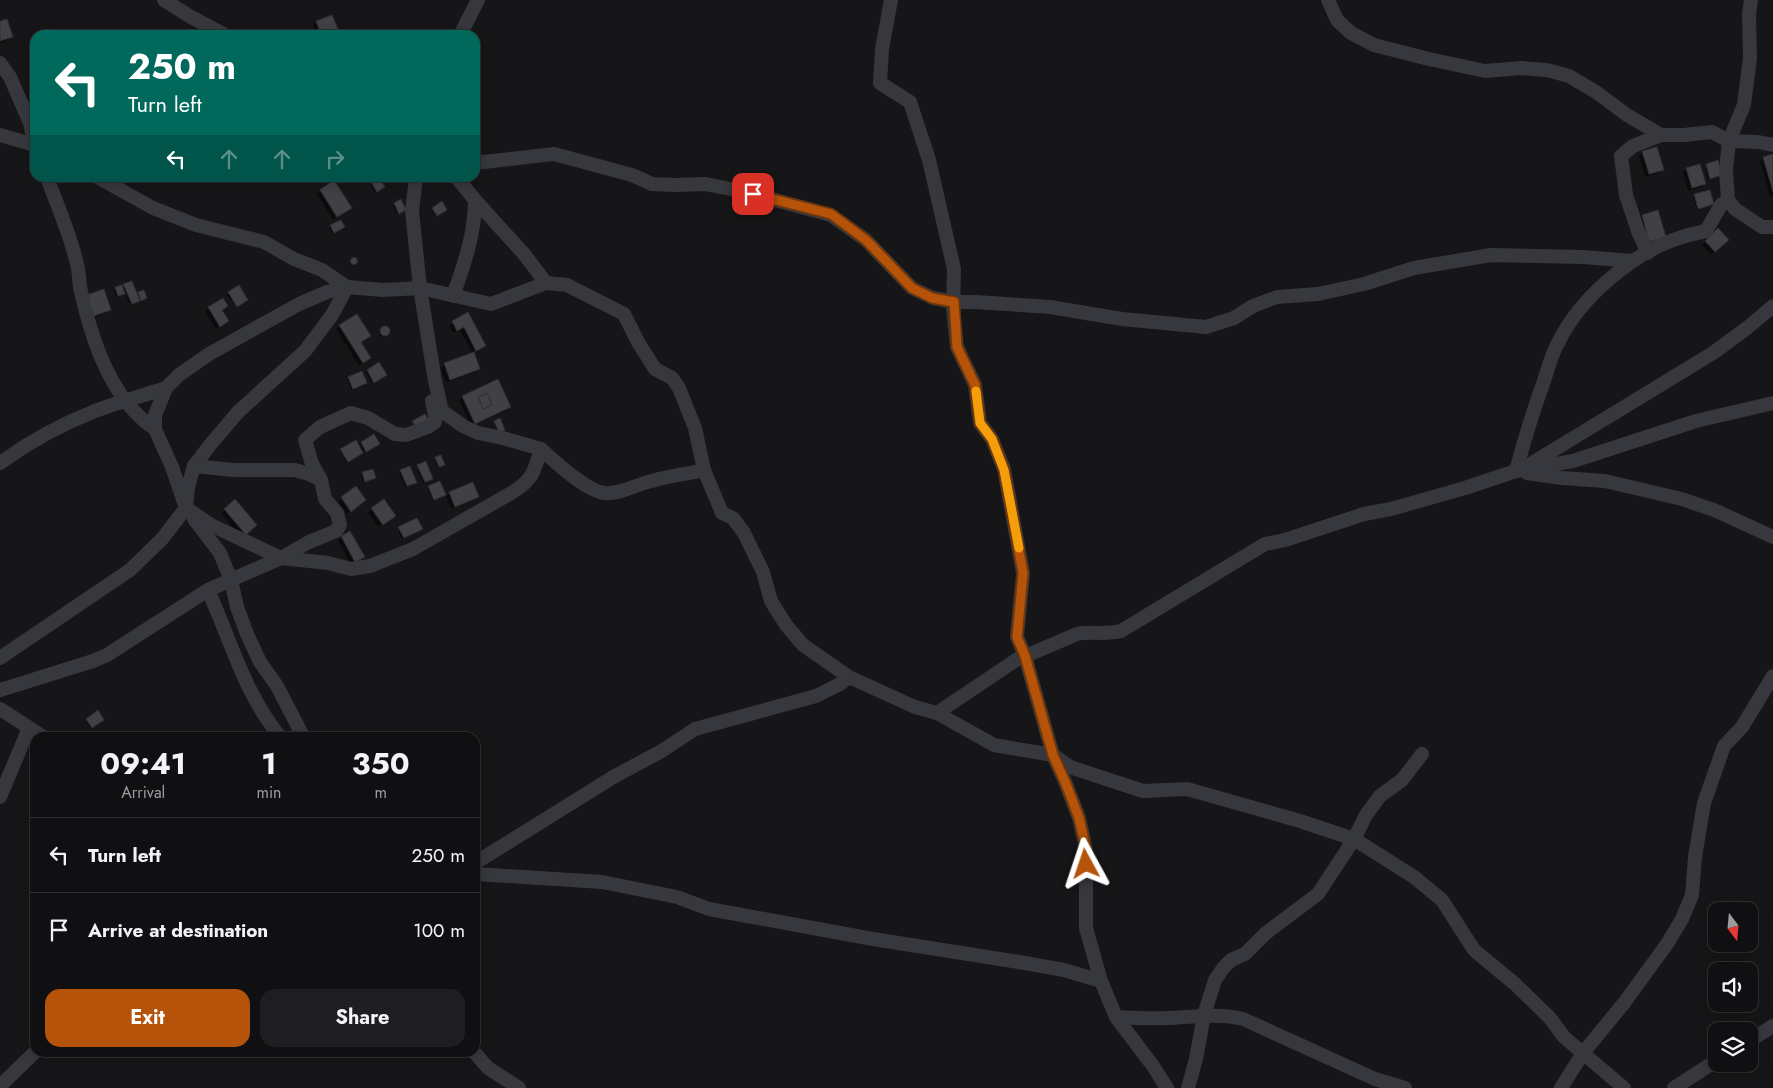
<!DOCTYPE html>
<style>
:root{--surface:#101012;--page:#1e1e20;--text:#f1f3f6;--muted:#9c9d9f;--line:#303032;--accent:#b45309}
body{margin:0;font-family:Jost,sans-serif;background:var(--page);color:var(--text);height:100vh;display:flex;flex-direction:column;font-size:19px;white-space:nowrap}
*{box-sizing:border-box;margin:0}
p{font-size:16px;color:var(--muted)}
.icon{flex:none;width:28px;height:28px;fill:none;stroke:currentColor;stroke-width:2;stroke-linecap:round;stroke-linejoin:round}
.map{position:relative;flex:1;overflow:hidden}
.details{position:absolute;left:30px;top:732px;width:450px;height:325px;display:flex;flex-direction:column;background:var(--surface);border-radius:15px;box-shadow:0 2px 12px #0003,0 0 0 1px var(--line)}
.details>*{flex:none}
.banner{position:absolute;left:30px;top:30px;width:450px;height:152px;border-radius:15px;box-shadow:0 2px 12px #0003,0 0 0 1px var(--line);background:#00695c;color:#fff;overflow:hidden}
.needle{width:32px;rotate:164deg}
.tools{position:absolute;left:1708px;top:902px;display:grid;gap:10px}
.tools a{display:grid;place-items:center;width:50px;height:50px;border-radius:10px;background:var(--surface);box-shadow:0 2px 12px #0003,0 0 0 1px var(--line);font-size:25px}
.pin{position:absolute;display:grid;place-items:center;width:42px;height:42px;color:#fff;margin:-21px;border-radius:10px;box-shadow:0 2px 8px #0006}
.me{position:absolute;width:55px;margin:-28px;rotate:355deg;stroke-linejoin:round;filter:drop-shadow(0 0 4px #0008)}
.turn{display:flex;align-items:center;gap:18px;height:105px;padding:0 15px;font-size:22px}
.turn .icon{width:65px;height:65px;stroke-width:2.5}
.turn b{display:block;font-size:35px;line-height:42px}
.lanes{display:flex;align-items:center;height:48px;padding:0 15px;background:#0003;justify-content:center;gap:25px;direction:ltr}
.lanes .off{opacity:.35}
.eta{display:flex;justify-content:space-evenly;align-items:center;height:85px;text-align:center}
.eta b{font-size:30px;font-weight:700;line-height:35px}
.cta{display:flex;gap:10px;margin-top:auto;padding:10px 15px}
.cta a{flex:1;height:58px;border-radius:15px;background:var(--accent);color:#fff;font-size:20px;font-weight:700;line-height:58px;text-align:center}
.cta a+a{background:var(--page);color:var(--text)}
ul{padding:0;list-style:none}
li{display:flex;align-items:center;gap:15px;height:75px;padding:0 15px;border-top:1px solid var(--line)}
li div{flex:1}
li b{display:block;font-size:19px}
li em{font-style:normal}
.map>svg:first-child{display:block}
</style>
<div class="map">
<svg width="1773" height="1088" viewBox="0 0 1773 1088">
<rect width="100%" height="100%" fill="#161618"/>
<g fill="#0007">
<polygon points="317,22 336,29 333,33 333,35 317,35 313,26"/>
<polygon points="0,23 11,37 8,40 0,43"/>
<polygon points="1642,152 1662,169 1659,173 1645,177 1639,156"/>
<polygon points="1773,155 1773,195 1770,196 1760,162 1763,158"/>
<polygon points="1717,162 1721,175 1708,180 1705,167"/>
<polygon points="1686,169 1704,184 1701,187 1688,191 1683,172"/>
<polygon points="334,182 350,208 333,220 317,194"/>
<polygon points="372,183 382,188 375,192 370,185"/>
<polygon points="1709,191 1712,204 1697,210 1693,197"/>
<polygon points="394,204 403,212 397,214 393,205"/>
<polygon points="433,209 444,211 435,216 431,210"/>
<polygon points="1643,216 1661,241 1646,245 1639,220"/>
<polygon points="331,226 344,227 333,234 329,228"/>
<polygon points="1718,230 1727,239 1711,255 1702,245"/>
<polygon points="352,259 355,260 353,265 350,264"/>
<polygon points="124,285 136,296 139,294 145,298 130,305 125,292 117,297 114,290"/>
<polygon points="103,291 110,310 106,313 91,319"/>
<polygon points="229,293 245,301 236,307 227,295"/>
<polygon points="226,306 221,311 227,321 216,329 205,312 209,308"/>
<polygon points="468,314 482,346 472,352 460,330 453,333 449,325"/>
<polygon points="340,326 369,336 360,343 369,358 359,366 336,329"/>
<circle cx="383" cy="333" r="4"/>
<polygon points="379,364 384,376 372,383 366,372"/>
<polygon points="445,364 478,368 475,372 446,383 441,368"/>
<polygon points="349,378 364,384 352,390 347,379"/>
<polygon points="463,397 509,407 506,411 471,426 459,400"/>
<polygon points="361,443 377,446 364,452 360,444"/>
<polygon points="341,450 360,454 346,462 340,451"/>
<polygon points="436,458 444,465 438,468 435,460"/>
<polygon points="418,466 432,478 423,483 417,468"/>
<polygon points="401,471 414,484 405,487 399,473"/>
<polygon points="363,473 374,478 363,482 361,475"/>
<polygon points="429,487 444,495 433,501 428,489"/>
<polygon points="356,488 361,504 347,514 338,502"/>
<polygon points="450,493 477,497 474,500 451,509 446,496"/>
<polygon points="235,501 256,525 241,537 221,513"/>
<polygon points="372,509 391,519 378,527 368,512"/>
<polygon points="399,528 421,529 402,539 398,530"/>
<polygon points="350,532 364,557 351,565 338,540"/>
<polygon points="87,720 101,721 90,728 86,721"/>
</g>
<g fill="#404145" stroke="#303034" fill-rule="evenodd">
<polygon points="332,15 338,29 333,31 335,35 321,35 316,21"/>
<polygon points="7,19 13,37 0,41 0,21"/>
<polygon points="1657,147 1664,170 1649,174 1642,151"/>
<polygon points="1773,154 1773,192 1763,157"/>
<polygon points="1718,160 1722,175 1710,179 1706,164"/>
<polygon points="1700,164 1706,184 1692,188 1686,168"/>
<polygon points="379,178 385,187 377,192 371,182"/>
<polygon points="334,180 352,208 337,217 320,190"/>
<polygon points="1710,190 1714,204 1698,209 1694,194"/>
<polygon points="401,199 406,210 399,214 394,203"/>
<polygon points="442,201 447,210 437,216 432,208"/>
<polygon points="1658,210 1666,237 1649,242 1642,215"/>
<polygon points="341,220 345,227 334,233 330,225"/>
<polygon points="1718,228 1729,240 1715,252 1705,241"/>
<circle cx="354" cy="261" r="3.5"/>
<polygon points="132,281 140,301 132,304 123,284"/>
<polygon points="122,285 125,294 118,296 115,287"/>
<polygon points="239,285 248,300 237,307 228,292"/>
<polygon points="104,289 111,310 94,316 87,295"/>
<polygon points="144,290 147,298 141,301 138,292"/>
<polygon points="223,298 228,306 222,310 229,321 220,327 208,307"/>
<polygon points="468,312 486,346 476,351 464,327 457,331 452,321"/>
<polygon points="357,314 371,336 361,342 371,358 363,363 339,325"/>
<circle cx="385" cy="331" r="5"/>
<polygon points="474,352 480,369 450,380 444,363"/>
<polygon points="379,362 387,375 374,383 367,370"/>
<polygon points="362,371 367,383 353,389 348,377"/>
<path d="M 498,379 L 511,407 L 475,424 L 462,396 ZM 487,393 L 492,405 L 483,409 L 478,397 Z"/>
<polygon points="487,393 492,405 483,409 478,397"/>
<polygon points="425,414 429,421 416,427 412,421"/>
<polygon points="500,418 505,430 499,432 494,421"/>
<polygon points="374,434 380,444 366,452 361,442"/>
<polygon points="356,440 363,453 348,462 340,449"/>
<polygon points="441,455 445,465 439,467 435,457"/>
<polygon points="426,461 433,479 425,482 417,465"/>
<polygon points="410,466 417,483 407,486 400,470"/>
<polygon points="373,469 376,478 365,482 362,472"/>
<polygon points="440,481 446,495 434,500 428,486"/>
<polygon points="473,482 479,497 455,507 449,492"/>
<polygon points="356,486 366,500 351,512 341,497"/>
<polygon points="235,499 257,525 246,535 224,509"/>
<polygon points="384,499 396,516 383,525 371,508"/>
<polygon points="417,518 423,529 404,538 398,527"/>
<polygon points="350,531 365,557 355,562 341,536"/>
<polygon points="98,710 104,720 92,728 86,719"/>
</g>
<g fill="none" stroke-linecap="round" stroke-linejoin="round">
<g stroke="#37383d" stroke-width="14">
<polyline points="164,0 191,17 225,35"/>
<polyline points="1328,0 1337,20 1351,33 1374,45 1429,59 1485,71 1522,68 1547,70 1569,76 1596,92 1627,115 1661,135"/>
<polyline points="1751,0 1749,14 1750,58 1744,105 1729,141 1758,142 1773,145"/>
<polyline points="460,35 478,0"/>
<polyline points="0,63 10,77 30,123 35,148"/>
<polyline points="0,135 35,145"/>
<polyline points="475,161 484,162 554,154 632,175 652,184 675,185 705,184 741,191 831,215 866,240 912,288 933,298 954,302 976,302 1050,307 1122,319 1206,327 1234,318 1253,306 1277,297 1318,294 1364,284 1414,268 1491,255 1583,257 1632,261"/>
<path d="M 47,178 C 58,206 70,234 77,264 C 79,272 79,279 80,287 C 91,338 110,399 155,429"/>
<path d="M 416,178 L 412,211 L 420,288 L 491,304 L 546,283 L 567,285 L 624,314 L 638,342 L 655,369 L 672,378 L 679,388 L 695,428 L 704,470 C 687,474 669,476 652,481 C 637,484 619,495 604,493 C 585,490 555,462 541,449"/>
<polyline points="475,200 524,254 546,283"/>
<polyline points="1648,253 1638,231 1626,195 1621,156 1633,146 1661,135 1684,135 1712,132 1729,141 1726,170 1728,200 1735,209 1762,227 1773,227"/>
<path d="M 347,287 L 383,290 L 420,288 L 435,381 L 442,411 L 463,426 L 478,433 L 503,438 L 541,449 C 534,472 533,479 513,492 L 413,549 L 370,566 L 351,569 L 328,563 L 281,558 L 211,525 L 186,508 L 172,467 L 155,429 L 155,415 L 166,388 L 179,375 L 209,354 L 299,304 L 327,292 Z"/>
<path d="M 453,296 C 464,265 475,234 475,200 L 457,178"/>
<path d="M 0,463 C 29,442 62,424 95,411 C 118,402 142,396 166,388"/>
<polyline points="1529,465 1713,353 1747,328 1773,306"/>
<polyline points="194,466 234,470 295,470 309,474 321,480"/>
<polyline points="704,470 722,513 733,518 744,533 763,572 771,601 786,625 803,645 849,677 915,707 937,713 994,745 1053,755 1070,767 1143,791 1187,789 1300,821 1354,839 1414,877 1442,900 1474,950 1515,984 1550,1018 1564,1037 1624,1088"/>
<path d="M 1516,471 C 1524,441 1533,411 1544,381 C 1548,368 1552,353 1559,341 C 1580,299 1628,257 1673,240 C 1684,236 1695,233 1706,231 L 1721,205 L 1728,200"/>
<polyline points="1527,473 1562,478 1605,481 1682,499 1714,510 1773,537"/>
<polyline points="194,519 220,553 231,580 237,607 247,634 260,662 277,686 304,738"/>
<path d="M 208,590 C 231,641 245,695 281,738"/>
<polyline points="0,658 130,570 162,539 186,508 188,487 194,466 210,445 238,412 305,351 332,315 347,287 322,270 294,259 264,242 196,225 153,208 99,178"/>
<polyline points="0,690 93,661 107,655 208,590 281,558 309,542 336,531 340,525 337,513 325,499 321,480 312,464 305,440 320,427 351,413 368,418 395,434 406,435 428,427 435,422 435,416 432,401"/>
<polyline points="0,709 45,738"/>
<path d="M 937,713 L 1016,660 L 1077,634 C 1092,631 1105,635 1121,631 L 1265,544 L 1285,540 L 1364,514 L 1391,509 L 1465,488 L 1516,471 L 1573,461 L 1696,421 L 1773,403"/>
<polyline points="0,797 29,728"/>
<polyline points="475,863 615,776 660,752 695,729 816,696 840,684 849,677"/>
<polyline points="475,874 602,882 677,897 709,909 873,939 1025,963 1064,970 1101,981 1086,928 1086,849 1079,818 1066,784 1053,755 1025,656 1017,637 1023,573 1004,469 992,439 980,423 975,385 957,347 953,308 954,269 929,160 910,102 880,83 882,49 891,0"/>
<path d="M 1101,981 L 1116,1017 C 1133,1018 1151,1019 1168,1018 C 1193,1017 1218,1013 1243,1019 L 1375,1079 L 1405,1088"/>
<polyline points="1116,1017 1153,1066 1167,1088"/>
<polyline points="1749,1041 1773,1026"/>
<polyline points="474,1052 488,1068 519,1088"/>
<polyline points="0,1086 35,1052"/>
<polyline points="1188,1088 1196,1059 1204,1015 1215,980 1224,967 1231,960 1245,954 1266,933 1318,894 1354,839 1366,815 1380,796 1402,780 1422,754"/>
<polyline points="1561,1088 1583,1053 1624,1003 1667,944 1682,919 1692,895 1695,857 1704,803 1724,746 1742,727 1773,676"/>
<polyline points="1674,1088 1716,1061"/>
</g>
</g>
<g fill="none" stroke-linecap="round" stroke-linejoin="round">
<defs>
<polyline id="route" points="753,194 831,214 866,240 912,288 932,298 954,302 957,347 975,385 980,423 992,439 1004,470 1023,573 1017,637 1025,656 1053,755 1066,784 1079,818 1086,849 1086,864"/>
</defs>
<use href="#route" stroke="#753606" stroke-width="12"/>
<use href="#route" stroke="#b45309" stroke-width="9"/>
<polyline stroke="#f59e0b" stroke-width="9" points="976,391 980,423 992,439 1004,470 1019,548"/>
</g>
</svg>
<div class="tools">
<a><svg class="needle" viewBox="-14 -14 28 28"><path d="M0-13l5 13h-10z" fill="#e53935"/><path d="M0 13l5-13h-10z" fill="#9c9d9f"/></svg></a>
<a><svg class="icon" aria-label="sound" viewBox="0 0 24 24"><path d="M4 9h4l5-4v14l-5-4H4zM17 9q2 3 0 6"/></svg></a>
<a><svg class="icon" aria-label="layers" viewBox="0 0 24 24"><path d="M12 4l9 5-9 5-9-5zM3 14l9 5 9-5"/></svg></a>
</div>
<div class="pin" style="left:753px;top:194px;background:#d93025"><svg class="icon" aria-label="arrive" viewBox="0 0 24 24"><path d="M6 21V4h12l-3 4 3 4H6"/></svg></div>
<svg class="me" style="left:1086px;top:864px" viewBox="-20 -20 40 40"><path d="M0-17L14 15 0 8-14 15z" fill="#b45309" stroke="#fff" stroke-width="4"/></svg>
<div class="banner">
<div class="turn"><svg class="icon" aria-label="left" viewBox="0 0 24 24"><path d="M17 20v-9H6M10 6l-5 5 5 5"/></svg><div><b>250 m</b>Turn left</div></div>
<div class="lanes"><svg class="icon" aria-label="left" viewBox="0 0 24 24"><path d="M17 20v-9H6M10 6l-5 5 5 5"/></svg><svg class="icon off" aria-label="ahead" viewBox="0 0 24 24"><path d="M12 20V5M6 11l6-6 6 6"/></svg><svg class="icon off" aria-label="ahead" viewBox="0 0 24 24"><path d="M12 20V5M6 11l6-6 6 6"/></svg><svg class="icon off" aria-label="right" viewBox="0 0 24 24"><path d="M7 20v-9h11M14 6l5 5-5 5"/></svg></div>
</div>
<section class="details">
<div class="eta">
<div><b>09:41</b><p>Arrival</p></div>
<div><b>1</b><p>min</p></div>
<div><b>350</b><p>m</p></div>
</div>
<ul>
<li><svg class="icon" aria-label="left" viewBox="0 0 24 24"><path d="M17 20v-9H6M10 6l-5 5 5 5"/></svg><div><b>Turn left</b></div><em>250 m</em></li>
<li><svg class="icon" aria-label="arrive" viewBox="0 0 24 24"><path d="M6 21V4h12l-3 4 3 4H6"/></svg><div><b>Arrive at destination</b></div><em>100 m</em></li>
</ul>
<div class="cta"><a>Exit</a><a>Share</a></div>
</section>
</div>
